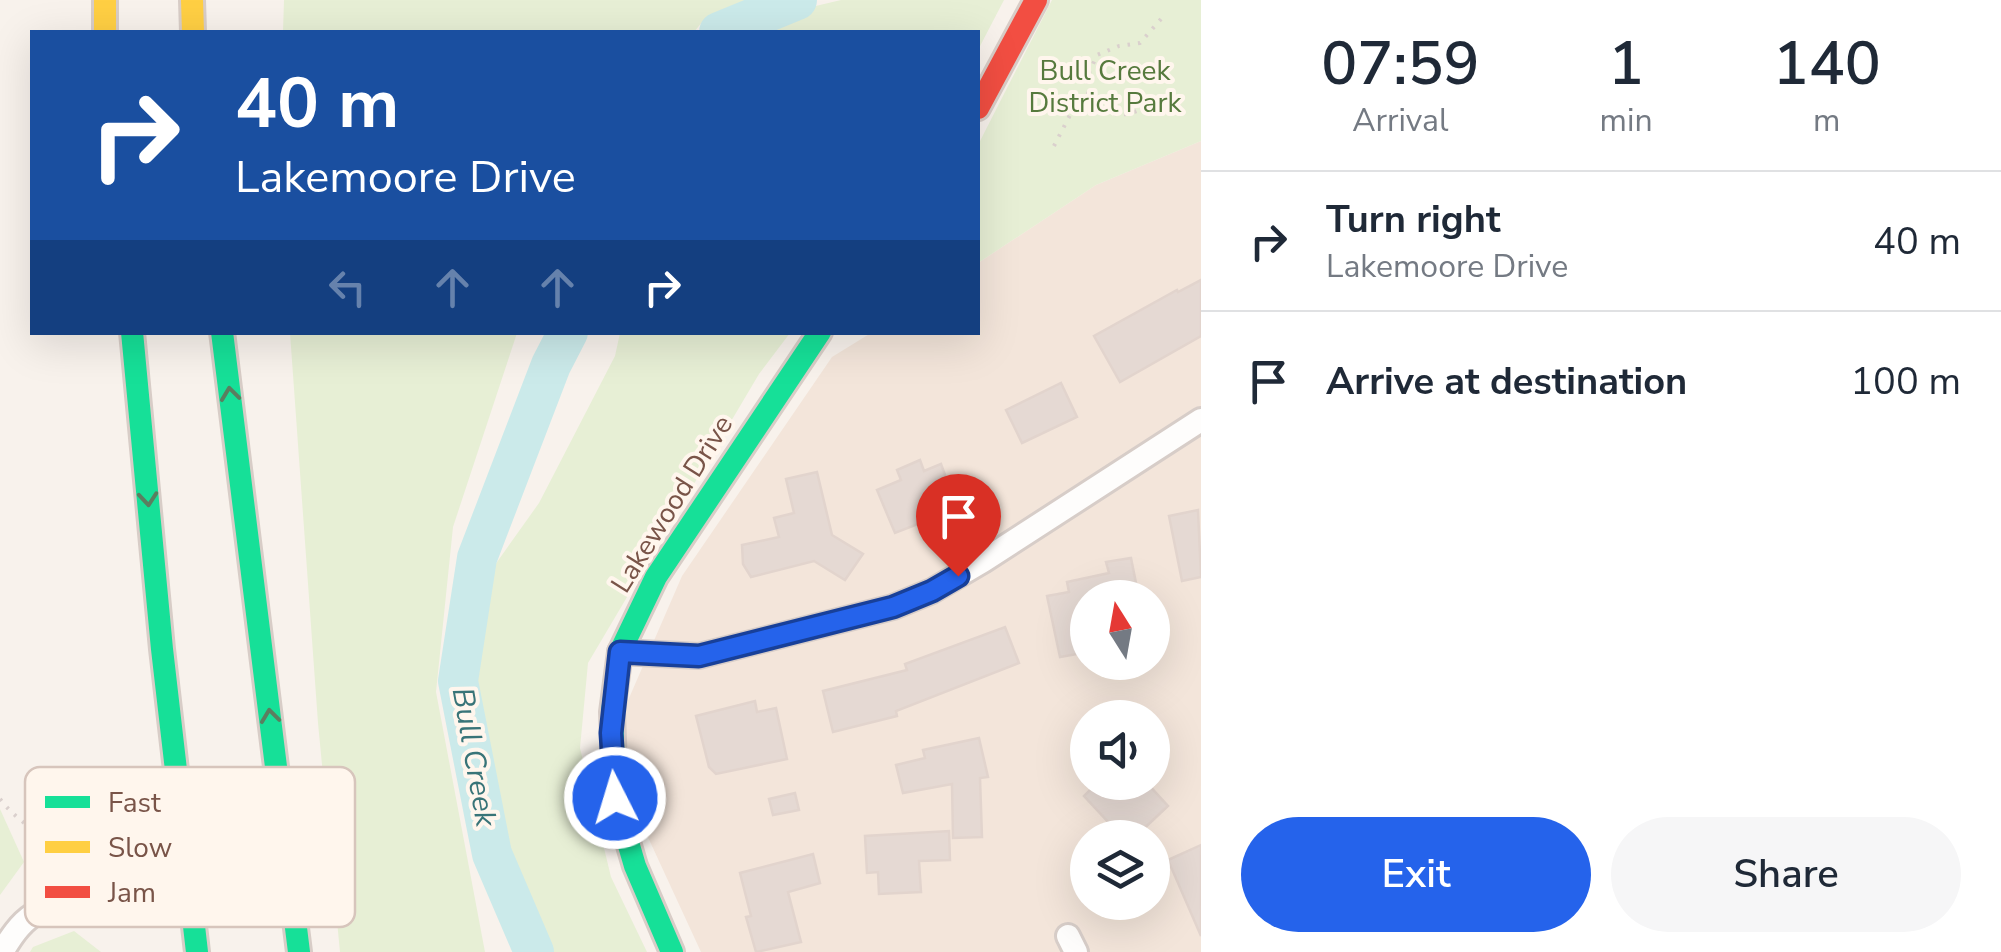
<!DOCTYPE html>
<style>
:root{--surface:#fff;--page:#f6f6f7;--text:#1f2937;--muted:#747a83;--line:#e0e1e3;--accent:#2563eb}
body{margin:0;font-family:"Nunito Sans",sans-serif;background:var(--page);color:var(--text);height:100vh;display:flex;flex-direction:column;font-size:38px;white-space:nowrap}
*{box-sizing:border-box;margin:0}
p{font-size:32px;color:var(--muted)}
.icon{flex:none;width:55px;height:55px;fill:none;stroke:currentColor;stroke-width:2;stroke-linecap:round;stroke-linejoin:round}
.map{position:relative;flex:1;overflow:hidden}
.details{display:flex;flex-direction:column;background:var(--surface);width:800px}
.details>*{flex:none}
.banner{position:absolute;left:30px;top:30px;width:950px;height:305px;border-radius:0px;box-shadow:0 10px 40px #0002;background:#1a4fa0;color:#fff;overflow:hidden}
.needle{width:65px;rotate:349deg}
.tools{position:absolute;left:1070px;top:580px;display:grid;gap:20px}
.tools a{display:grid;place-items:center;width:100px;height:100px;border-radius:50%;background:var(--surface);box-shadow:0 10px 40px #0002;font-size:50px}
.pin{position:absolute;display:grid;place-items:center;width:85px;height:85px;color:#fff;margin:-102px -42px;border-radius:50% 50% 50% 0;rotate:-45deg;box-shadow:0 0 10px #0007}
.pin .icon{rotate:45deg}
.me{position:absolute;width:110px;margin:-55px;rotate:355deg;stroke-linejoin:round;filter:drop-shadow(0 0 8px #0008)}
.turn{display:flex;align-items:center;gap:35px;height:210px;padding:0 40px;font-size:45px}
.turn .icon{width:130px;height:130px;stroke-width:2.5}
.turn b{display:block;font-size:70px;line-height:85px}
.lanes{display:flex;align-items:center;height:95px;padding:0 40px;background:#0003;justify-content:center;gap:50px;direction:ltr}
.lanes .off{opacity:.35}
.eta{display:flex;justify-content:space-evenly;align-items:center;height:170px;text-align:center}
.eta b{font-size:60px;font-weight:600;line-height:70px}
.button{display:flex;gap:20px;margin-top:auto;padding:20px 40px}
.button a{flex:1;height:115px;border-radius:60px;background:var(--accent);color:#fff;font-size:40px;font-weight:600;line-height:115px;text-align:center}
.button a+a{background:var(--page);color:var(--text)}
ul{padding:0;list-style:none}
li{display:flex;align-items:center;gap:30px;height:140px;padding:0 40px;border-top:2px solid var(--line)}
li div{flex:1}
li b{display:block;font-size:38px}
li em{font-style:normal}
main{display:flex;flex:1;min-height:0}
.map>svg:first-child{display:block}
</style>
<main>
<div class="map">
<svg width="1201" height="952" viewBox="0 0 1201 952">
<rect width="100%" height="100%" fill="#f8f2ec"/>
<path fill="#f3e5da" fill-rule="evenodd" d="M 1201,141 L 1201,952 L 701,952 L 634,807 L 623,712 L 682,576 L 832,357 L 871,333 L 978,332 L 978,263 L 1096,185 ZM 1088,598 L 1152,598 L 1152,662 L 1088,662 ZM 1088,718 L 1152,718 L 1152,782 L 1088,782 ZM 1088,838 L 1152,838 L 1152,902 L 1088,902 Z"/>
<g fill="#e7efd5">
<polygon points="284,0 747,0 703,21 694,32 283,32"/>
<polygon points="841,0 1004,0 978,50 978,32 730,32 736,25"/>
<polygon points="1052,0 1201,0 1201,141 1096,185 978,263 978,145"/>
<polygon points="290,333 517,333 453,527 436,692 485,952 340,952 318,723"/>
<polygon points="620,333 790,333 759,374 588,663 580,748 611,877 647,952 528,952 543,934 496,846 473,698 480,586 539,503 615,356"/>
<polygon points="0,809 24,862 0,895"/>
<polygon points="74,931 101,952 30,952 33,947"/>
</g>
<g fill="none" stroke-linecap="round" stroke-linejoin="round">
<g stroke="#cbeaea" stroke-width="40">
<polyline points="719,32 797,0"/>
<polyline points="534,952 492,854 458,681 477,558 551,365 568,332"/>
</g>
</g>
<g fill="#e5d9d3" stroke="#e2d4cd" stroke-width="2.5">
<polygon points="1201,280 1201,336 1120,382 1094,336 1177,290 1178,292"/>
<polygon points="1061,383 1077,417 1022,443 1006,410"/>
<polygon points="920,460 924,471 941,464 952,494 936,501 941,515 895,533 877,490 901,480 897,470"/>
<polygon points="817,472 832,535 863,554 845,580 814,561 751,577 743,564 742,545 779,537 774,518 794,513 786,479"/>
<polygon points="1198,510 1201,577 1182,581 1169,516"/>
<polygon points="1131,558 1139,598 1088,598 1088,652 1060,657 1047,596 1069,592 1067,582 1109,573 1106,562"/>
<polygon points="1005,627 1019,663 896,711 897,716 833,732 823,691 907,670 905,664"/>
<polygon points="755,701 757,712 776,708 787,759 716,774 709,767 696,716"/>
<polygon points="979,738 988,777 980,778 982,837 953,838 952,784 903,793 896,765 925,758 923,750"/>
<polygon points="1098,782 1146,782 1168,806 1134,838 1123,838 1084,796"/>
<polygon points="795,793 799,810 773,815 769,799"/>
<polygon points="949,831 950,860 919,861 921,892 879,894 878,872 867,873 865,836"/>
<polygon points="1201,845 1201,936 1168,860"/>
<polygon points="813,854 820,883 788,892 801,942 756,952 746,917 751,916 740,873"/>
</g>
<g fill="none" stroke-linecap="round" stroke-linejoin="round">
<defs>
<g id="street">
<polyline points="620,652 699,656 893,607 932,591 983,561 1201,420"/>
<polyline points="1068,936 1076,952"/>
<path d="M 2,952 C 10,939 19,924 33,915 C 71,890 144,890 189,885"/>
</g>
<g id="fast">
<polyline points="132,332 162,649 197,952"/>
<polyline points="222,332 299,952"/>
<polyline points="672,952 635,866 615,798 612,712 620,652 656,577 820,332"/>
</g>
<g id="slow">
<polyline points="105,0 105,32"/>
<polyline points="192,0 193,32"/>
</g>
<polyline id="jam" points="978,108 1036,0"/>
</defs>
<use href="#street" stroke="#d7cdc8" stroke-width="28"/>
<use href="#fast" stroke="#d8cdc7" stroke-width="28"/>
<use href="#slow" stroke="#d8cdc7" stroke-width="28"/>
<use href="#jam" stroke="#d8cdc7" stroke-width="28"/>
<g stroke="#dad0cd" stroke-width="4" stroke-dasharray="2.5 8" stroke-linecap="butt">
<path d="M 1088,96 C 1105,115 1120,120 1143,108"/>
<polyline points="1054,146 1071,113 1088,96 1088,75 1097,55 1119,46 1140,43 1161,19"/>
<path d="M 0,799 C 14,818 33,828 50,844 C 60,854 66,866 73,879"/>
</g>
<use href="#street" stroke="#fefdfc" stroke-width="22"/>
<use href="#fast" stroke="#16e098" stroke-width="22"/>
<use href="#slow" stroke="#ffcf43" stroke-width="22"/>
<use href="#jam" stroke="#f24e42" stroke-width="22"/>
</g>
<defs><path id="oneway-chevron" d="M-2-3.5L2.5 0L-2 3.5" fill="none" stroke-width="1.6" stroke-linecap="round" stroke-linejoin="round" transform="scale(2.5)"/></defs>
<g stroke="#5b7e60">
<use href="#oneway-chevron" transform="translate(230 394) rotate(-97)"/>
<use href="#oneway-chevron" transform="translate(148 499) rotate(85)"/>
<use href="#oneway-chevron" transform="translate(270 716) rotate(-97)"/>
</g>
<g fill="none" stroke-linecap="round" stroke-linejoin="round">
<defs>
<polyline id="route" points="615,798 611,733 620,652 699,656 893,607 932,591 958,576"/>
</defs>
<use href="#route" stroke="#184099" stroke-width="25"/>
<use href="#route" stroke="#2563eb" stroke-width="18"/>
</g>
<g text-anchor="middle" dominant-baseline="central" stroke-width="8" stroke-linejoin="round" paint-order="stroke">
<g font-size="28" fill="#567a3d" stroke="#fff6ed">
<text x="1105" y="71">Bull Creek<tspan x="1105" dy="32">District Park</tspan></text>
</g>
<g font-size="28" fill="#795448" stroke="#fff6ed">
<text transform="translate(672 504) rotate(-58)">Lakewood Drive</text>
</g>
<g font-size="30" font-style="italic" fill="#387478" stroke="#fff6ed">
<text transform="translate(474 757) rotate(80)">Bull Creek</text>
</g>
</g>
<rect x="25" y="767" width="330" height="160" rx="15" fill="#fff6ed" stroke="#d7c5bc" stroke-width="2.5"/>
<rect x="45" y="796" width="45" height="12" fill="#16e098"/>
<rect x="45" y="841" width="45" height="12" fill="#ffcf43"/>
<rect x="45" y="886" width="45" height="12" fill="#f24e42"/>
<g font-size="28" fill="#795448">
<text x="108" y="812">Fast</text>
<text x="108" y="857">Slow</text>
<text x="108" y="902">Jam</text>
</g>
</svg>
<div class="tools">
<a><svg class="needle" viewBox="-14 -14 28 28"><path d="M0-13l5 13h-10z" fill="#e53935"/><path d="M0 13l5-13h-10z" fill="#747a83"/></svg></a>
<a><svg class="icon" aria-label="sound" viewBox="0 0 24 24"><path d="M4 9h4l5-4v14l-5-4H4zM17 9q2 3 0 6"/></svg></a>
<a><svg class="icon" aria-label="layers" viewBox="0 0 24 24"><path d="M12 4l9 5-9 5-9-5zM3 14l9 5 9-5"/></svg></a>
</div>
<div class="pin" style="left:958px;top:576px;background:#d93025"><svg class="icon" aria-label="arrive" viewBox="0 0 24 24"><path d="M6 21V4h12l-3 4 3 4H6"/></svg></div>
<svg class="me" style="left:615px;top:798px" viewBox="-20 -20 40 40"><circle r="17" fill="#2563eb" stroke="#fff" stroke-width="3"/><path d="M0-11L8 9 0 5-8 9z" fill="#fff"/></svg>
<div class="banner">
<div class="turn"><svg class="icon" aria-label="right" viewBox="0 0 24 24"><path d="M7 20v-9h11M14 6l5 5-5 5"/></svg><div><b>40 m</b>Lakemoore Drive</div></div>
<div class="lanes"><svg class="icon off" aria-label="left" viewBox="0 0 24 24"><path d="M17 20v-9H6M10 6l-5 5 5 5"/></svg><svg class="icon off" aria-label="ahead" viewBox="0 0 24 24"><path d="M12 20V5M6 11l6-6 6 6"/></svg><svg class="icon off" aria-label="ahead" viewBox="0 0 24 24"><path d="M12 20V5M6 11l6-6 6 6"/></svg><svg class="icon" aria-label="right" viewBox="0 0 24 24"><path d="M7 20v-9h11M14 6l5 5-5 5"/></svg></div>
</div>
</div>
<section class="details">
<div class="eta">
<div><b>07:59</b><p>Arrival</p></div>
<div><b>1</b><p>min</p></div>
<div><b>140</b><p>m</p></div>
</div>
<ul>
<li><svg class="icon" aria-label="right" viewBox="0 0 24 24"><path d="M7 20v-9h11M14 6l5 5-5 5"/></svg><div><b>Turn right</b><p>Lakemoore Drive</p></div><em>40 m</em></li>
<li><svg class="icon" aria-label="arrive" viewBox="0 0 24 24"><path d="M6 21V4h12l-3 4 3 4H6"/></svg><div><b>Arrive at destination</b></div><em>100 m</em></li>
</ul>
<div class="button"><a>Exit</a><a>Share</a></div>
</section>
</main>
